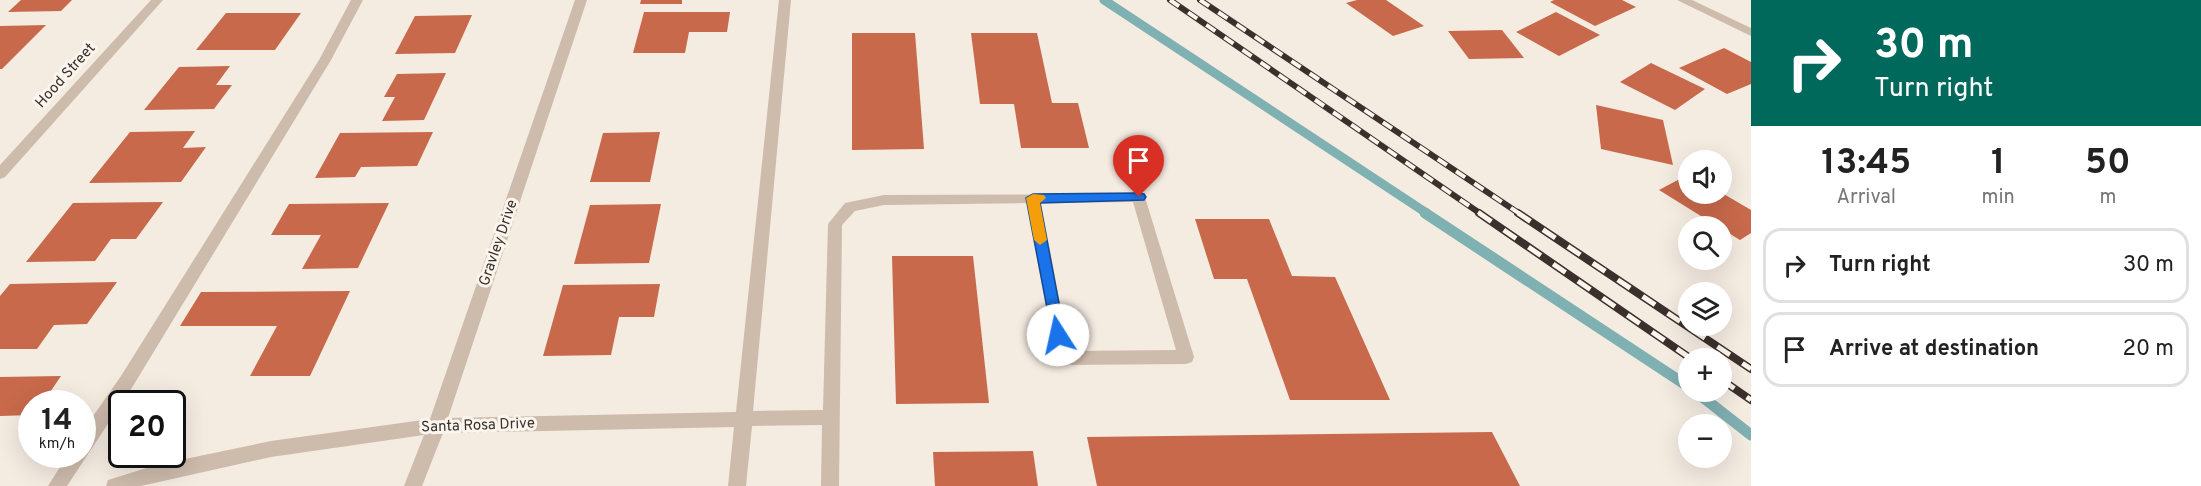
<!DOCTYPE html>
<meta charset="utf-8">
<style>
:root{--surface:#fff;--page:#f2f2f2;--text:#222;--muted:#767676;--line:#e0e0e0}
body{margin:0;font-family:Overpass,sans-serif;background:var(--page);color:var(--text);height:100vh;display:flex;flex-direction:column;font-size:22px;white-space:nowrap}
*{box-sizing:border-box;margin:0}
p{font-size:20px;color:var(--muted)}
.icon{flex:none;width:33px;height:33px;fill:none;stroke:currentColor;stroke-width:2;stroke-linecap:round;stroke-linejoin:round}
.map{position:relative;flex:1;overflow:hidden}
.sheet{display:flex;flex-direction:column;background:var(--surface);width:450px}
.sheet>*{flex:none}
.guide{background:#00695c;color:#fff;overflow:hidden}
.buttons{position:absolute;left:1678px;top:150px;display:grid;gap:12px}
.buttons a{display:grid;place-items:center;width:54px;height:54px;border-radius:50%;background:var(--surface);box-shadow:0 6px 24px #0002;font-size:30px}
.speed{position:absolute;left:18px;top:390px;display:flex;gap:12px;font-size:30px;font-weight:700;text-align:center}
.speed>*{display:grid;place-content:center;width:78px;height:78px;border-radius:50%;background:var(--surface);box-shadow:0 6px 24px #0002;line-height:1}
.speed small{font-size:15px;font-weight:400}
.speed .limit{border:3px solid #111;border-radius:9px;background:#fff;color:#111}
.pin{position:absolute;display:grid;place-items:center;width:51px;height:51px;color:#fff;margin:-62px -26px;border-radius:50% 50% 50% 0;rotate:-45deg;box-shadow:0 0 6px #0007}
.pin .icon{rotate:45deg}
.me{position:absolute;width:66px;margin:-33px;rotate:350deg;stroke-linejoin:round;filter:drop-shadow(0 0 4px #0008)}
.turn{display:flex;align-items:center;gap:21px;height:126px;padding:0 24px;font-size:27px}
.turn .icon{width:78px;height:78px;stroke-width:2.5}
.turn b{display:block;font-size:42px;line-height:51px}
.eta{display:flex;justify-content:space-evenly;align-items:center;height:102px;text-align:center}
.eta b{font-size:36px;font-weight:700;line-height:42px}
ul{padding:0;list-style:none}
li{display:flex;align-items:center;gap:18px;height:75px;margin:0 12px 9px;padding:0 12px;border:3px solid var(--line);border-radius:18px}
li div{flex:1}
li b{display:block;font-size:22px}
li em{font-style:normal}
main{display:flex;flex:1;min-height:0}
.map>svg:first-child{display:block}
</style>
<main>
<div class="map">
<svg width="1751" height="486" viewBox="0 0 1751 486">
<rect width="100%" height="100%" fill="#f4ebe1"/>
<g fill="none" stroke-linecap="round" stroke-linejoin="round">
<polyline stroke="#7fb0b2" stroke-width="9" points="1104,0 1428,214"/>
<g stroke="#7fb0b2" stroke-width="11">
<polyline points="1425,213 1689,387"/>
<polyline points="1696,392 1751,435"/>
</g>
</g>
<g fill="#c8694b">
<polygon points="21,0 72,0 61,11 8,12"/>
<polygon points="641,0 682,0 682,4 640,4"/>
<polygon points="1357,0 1386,0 1424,26 1393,36 1346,3"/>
<polygon points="1554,0 1622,0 1636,7 1595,26 1550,2"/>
<polygon points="644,12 730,12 727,32 689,32 685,53 633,53"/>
<polygon points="1556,12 1600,35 1559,56 1516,32"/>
<polygon points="226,13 301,13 275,50 196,50"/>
<polygon points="472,15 455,53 395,54 415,16"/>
<polygon points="46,25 2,69 0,69 0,26"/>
<polygon points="1502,30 1524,58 1469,59 1448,31"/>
<polygon points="852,33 915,33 924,149 852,150"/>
<polygon points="971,33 1037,33 1052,103 1078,103 1089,148 1021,148 1014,104 980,104"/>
<polygon points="1724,48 1751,62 1751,84 1727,94 1679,68"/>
<polygon points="1651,63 1705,89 1675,110 1620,82"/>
<polygon points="230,66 216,85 232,85 214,109 144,110 179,67"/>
<polygon points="446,73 424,120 382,121 395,97 384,97 397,74"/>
<polygon points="1596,105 1663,120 1673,165 1601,149"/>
<polygon points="195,131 183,148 206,147 181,182 89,183 130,132"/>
<polygon points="433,132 417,166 361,167 355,177 315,178 340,133"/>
<polygon points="660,132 650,182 590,182 603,133"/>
<polygon points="1689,174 1689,194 1722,193 1751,210 1751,233 1740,240 1722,229 1722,226 1717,226 1659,190"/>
<polygon points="163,202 136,239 111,239 95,261 26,262 73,203"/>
<polygon points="389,203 358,268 302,269 321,235 271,235 289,204"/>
<polygon points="661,204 649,263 574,264 590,205"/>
<polygon points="1195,219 1269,219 1292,276 1335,277 1390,400 1290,400 1247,279 1214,279"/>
<polygon points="892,256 973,256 989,403 896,404"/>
<polygon points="117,282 87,324 54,325 37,349 0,349 0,296 10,284"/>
<polygon points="660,284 654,317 619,317 611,355 543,356 563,285"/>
<polygon points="350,291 310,376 250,376 277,326 180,326 201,292"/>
<polygon points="61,376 42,404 32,404 32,415 0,416 0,377"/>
<polygon points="1492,432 1520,486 1097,486 1087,437"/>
<polygon points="1033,451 1038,486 935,486 933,452"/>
</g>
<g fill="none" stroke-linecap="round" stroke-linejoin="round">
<g fill="#cdbbac" fill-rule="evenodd">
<polygon points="151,0 163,0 5,177 0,179 0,165"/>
<polygon points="351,0 363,0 331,60 133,386 67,486 48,486 68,454 82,454 82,432 121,376 319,60"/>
<path d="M 575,0 L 587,0 L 448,418 L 736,412 L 779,0 L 791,0 L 753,411 L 823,410 L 828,224 L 845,203 L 884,195 L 1144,194 L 1194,357 L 1192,362 L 1186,364 L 1062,365 L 1056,363 L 1027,203 L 884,205 L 855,211 L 842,225 L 839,486 L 821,486 L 822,425 L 752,426 L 746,486 L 728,486 L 734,427 L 443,433 L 422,486 L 404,486 L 424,435 L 271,457 L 141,486 L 106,486 L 108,480 L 156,465 L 271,441 L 430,419 ZM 1133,202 L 1176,350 L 1069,351 L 1041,203 Z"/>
<polygon points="1677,0 1692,0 1751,28 1751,36"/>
</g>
<defs>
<g id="rail-far1">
<polyline points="1170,0 1481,214"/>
<polyline points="1200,0 1520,214"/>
</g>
<g id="rail">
<polyline points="1479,213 1690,358"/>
<polyline points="1518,213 1751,369"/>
<polyline points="1722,380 1751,400"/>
</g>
</defs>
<use href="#rail-far1" stroke="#3b302b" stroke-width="6"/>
<use href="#rail" stroke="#3b302b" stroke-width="8"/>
<use href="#rail-far1" stroke="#fbf5ee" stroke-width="4" stroke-dasharray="11" stroke-linecap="butt"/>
<use href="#rail" stroke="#fbf5ee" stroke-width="5" stroke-dasharray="15" stroke-linecap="butt"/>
</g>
<polygon fill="#1a73e8" stroke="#114b97" stroke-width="1.5" points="1139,193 1144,194 1146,197 1144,200 1040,203 1065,335 1063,339 1053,339 1026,198 1033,194"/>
<polygon fill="#f59e0b" points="1033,194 1044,195 1046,198 1040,203 1047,240 1040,245 1034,240 1026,198"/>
<g text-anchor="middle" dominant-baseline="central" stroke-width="6" stroke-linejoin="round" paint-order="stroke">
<g font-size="15" fill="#3b302b" stroke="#fbf5ee">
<text transform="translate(66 76) rotate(-48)">Hood Street</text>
<text transform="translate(499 243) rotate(-71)">Gravley Drive</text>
<text transform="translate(478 426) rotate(-2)">Santa Rosa Drive</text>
</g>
</g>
</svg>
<div class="buttons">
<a><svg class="icon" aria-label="sound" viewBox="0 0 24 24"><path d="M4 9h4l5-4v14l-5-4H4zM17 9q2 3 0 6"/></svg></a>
<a><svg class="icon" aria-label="search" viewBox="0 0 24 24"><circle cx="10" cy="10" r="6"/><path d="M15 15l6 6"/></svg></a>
<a><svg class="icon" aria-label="layers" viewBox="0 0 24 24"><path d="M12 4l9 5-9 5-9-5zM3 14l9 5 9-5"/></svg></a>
<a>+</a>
<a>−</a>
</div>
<div class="speed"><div>14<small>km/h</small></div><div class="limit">20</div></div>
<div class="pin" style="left:1139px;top:197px;background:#d93025"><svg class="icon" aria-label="arrive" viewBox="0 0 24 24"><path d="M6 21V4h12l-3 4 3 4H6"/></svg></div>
<svg class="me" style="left:1058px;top:335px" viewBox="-20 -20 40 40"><circle r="19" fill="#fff"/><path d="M0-13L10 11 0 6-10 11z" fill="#1a73e8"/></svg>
</div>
<section class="sheet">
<div class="guide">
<div class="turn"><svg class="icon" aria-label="right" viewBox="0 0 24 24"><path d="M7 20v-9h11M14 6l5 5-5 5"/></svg><div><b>30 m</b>Turn right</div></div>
</div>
<div class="eta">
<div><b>13:45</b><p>Arrival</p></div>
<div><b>1</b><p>min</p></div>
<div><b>50</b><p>m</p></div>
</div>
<ul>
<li><svg class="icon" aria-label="right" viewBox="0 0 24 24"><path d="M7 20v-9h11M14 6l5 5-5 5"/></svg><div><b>Turn right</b></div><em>30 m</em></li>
<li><svg class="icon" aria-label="arrive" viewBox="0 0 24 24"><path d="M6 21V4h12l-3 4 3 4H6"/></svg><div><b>Arrive at destination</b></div><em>20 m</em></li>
</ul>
</section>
</main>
